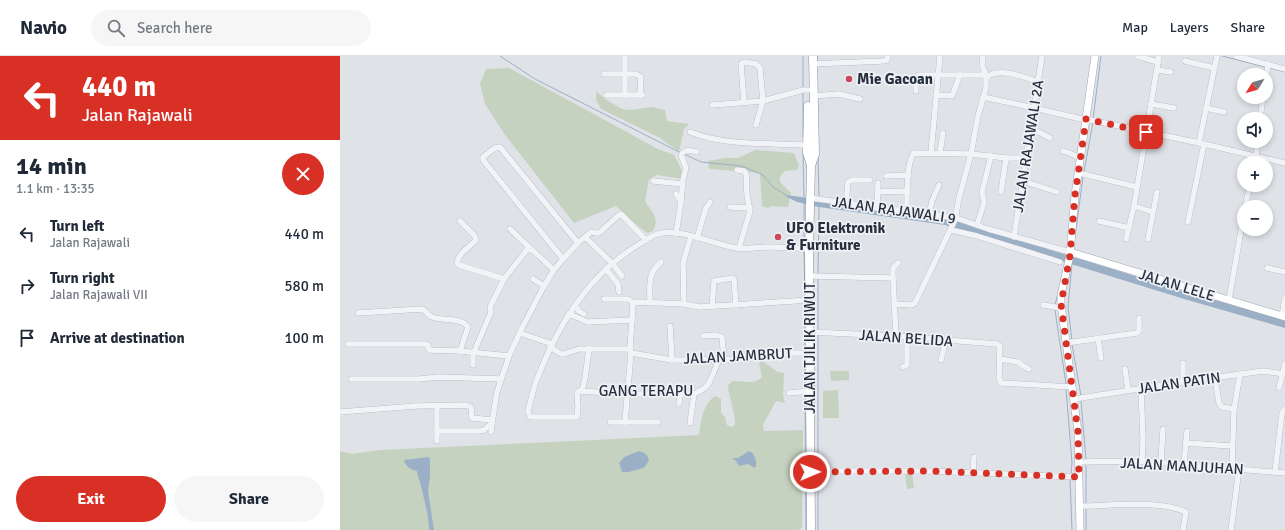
<!DOCTYPE html>
<meta charset="utf-8">
<style>
:root{--surface:#fff;--page:#f6f6f7;--text:#1f2937;--muted:#747a83;--line:#e0e1e3;--accent:#d93025}
body{margin:0;font-family:Signika,sans-serif;background:var(--page);color:var(--text);height:100vh;display:flex;flex-direction:column;font-size:15px;white-space:nowrap}
*{box-sizing:border-box;margin:0}
p{font-size:13px;color:var(--muted)}
.icon{flex:none;width:22px;height:22px;fill:none;stroke:currentColor;stroke-width:2;stroke-linecap:round;stroke-linejoin:round}
.map{position:relative;flex:1;overflow:hidden}
.side{display:flex;flex-direction:column;background:var(--surface);width:340px}
.side>*{flex:none}
.guide{background:#d93025;color:#fff;overflow:hidden}
.needle{width:26px;rotate:233deg}
.buttons{position:absolute;left:897px;top:12px;display:grid;gap:8px}
.buttons a{display:grid;place-items:center;width:36px;height:36px;border-radius:50%;background:var(--surface);box-shadow:0 2px 6px #0003;font-size:20px}
.pin{position:absolute;display:grid;place-items:center;width:34px;height:34px;color:#fff;margin:-17px;border-radius:8px;box-shadow:0 2px 6px #0006}
.me{position:absolute;width:44px;margin:-22px;rotate:89deg;stroke-linejoin:round;filter:drop-shadow(0 0 3px #0008)}
.turn{display:flex;align-items:center;gap:14px;height:84px;padding:0 16px;font-size:18px}
.turn .icon{width:52px;height:52px;stroke-width:2.5}
.turn b{display:block;font-size:28px;line-height:34px}
.round{display:grid;place-items:center;flex:none;width:42px;height:42px;border-radius:21px;background:var(--page)}
.headline{display:flex;align-items:center;justify-content:space-between;height:68px;padding:0 16px}
h1{font-size:24px;font-weight:700;line-height:30px}
.button{display:flex;gap:8px;margin-top:auto;padding:8px 16px}
.button a{flex:1;height:46px;border-radius:24px;background:var(--accent);color:#fff;font-size:16px;font-weight:700;line-height:46px;text-align:center}
.button a+a{background:var(--page);color:var(--text)}
ul{padding:0;list-style:none}
li{display:flex;align-items:center;gap:12px;height:52px;padding:0 16px}
li div{flex:1}
li b{display:block;font-size:15px}
li em{font-style:normal}
header{display:flex;align-items:center;gap:24px;box-sizing:border-box;height:56px;padding:0 20px;background:var(--surface);border-bottom:1px solid var(--line)}
header strong{font-size:19px}
nav{display:flex;gap:22px;margin-inline-start:auto;font-size:14px}
.search{width:280px;height:36px;background:var(--page);display:flex;align-items:center;gap:10px;box-sizing:border-box;padding:0 14px;border-radius:22px;color:var(--muted);font-size:15px}
main{display:flex;flex:1;min-height:0}
.map>svg:first-child{display:block}
</style>
<header>
<strong>Navio</strong>
<div class="search"><svg class="icon" aria-label="search" viewBox="0 0 24 24"><circle cx="10" cy="10" r="6"/><path d="M15 15l6 6"/></svg>Search here</div>
<nav><a>Map</a><a>Layers</a><a>Share</a></nav>
</header>
<main>
<section class="side">
<div class="guide">
<div class="turn"><svg class="icon" aria-label="left" viewBox="0 0 24 24"><path d="M17 20v-9H6M10 6l-5 5 5 5"/></svg><div><b>440 m</b>Jalan Rajawali</div></div>
</div>
<div class="headline"><div><h1>14 min</h1><p>1.1 km · 13:35</p></div><a class="round" style="background:#d93025;color:#fff"><svg class="icon" aria-label="close" viewBox="0 0 24 24"><path d="M6 6l12 12M18 6L6 18"/></svg></a></div>
<ul>
<li><svg class="icon" aria-label="left" viewBox="0 0 24 24"><path d="M17 20v-9H6M10 6l-5 5 5 5"/></svg><div><b>Turn left</b><p>Jalan Rajawali</p></div><em>440 m</em></li>
<li><svg class="icon" aria-label="right" viewBox="0 0 24 24"><path d="M7 20v-9h11M14 6l5 5-5 5"/></svg><div><b>Turn right</b><p>Jalan Rajawali VII</p></div><em>580 m</em></li>
<li><svg class="icon" aria-label="arrive" viewBox="0 0 24 24"><path d="M6 21V4h12l-3 4 3 4H6"/></svg><div><b>Arrive at destination</b></div><em>100 m</em></li>
</ul>
<div class="button"><a>Exit</a><a>Share</a></div>
</section>
<div class="map">
<svg width="945" height="474" viewBox="0 0 945 474">
<rect width="100%" height="100%" fill="#dfe3e8"/>
<g fill="#c5d2c0">
<path d="M 169,12 L 318,93 L 334,99 L 341,113 L 343,123 L 317,119 L 309,123 L 305,145 C 312,157 320,161 313,175 L 307,177 L 298,170 L 276,150 L 234,167 L 165,79 L 145,48 L 140,28 L 146,13 Z"/>
<polygon points="256,35 265,43 282,53 290,54 312,51 325,54 327,65 349,68 344,73 339,96 320,82 261,53 256,44"/>
<polygon points="415,94 454,97 459,109 457,114 445,115 440,120 440,126 451,137 448,151 432,150 428,152 422,150 420,117 369,113 368,105 385,102 398,102"/>
<path d="M 421,304 L 438,316 L 444,317 L 443,340 L 445,347 L 436,345 L 423,369 L 424,375 L 463,374 L 462,471 L 459,474 L 0,474 L 0,395 L 12,398 L 40,394 L 359,379 C 361,365 363,348 375,340 L 381,343 L 381,357 L 385,361 L 387,369 L 392,371 L 395,368 C 395,355 389,343 388,329 L 393,325 C 402,325 415,329 422,321 L 419,307 Z"/>
<polygon points="490,315 509,315 509,324 491,325"/>
<polygon points="498,334 499,362 483,362 483,335"/>
<polygon points="565,417 572,417 574,432 567,433"/>
</g>
<g fill="#9bb0c7">
<polygon points="446,139 605,161 846,236 945,263 945,272 844,243 605,169 479,151 457,146 447,141"/>
<path d="M 299,395 C 305,397 307,398 309,404 L 305,411 L 300,413 L 289,416 L 282,416 L 279,407 L 284,401 Z"/>
<path d="M 409,395 C 415,397 418,407 415,412 L 408,408 L 399,410 L 396,405 L 392,402 L 398,402 Z"/>
<path d="M 89,401 L 90,403 L 90,420 L 88,435 L 94,474 L 89,474 C 89,459 84,444 81,430 C 80,424 77,420 77,415 C 70,413 66,411 64,404 Z"/>
</g>
<g fill="none" stroke-linecap="round" stroke-linejoin="round">
<g stroke="#9bb0c7" stroke-width="1">
<polyline points="160,0 195,23 341,97"/>
<polyline points="463,0 463,31"/>
<polyline points="477,0 477,5"/>
<polyline points="882,0 925,11"/>
<polyline points="930,12 945,16"/>
<polyline points="463,37 463,81"/>
<polyline points="753,63 761,0"/>
<polyline points="344,98 361,106 402,110 423,119 433,131 446,139"/>
<polyline points="463,99 464,141"/>
<polyline points="478,101 479,141"/>
<polyline points="744,116 753,66"/>
<polyline points="464,147 464,189"/>
<polyline points="735,181 743,121"/>
<polyline points="464,195 465,241"/>
<polyline points="478,217 479,151"/>
<polyline points="478,223 478,273"/>
<polyline points="465,247 465,295"/>
<polyline points="715,249 722,221"/>
<polyline points="715,254 726,328"/>
<polyline points="478,279 478,413"/>
<polyline points="732,285 728,251 732,208"/>
<polyline points="732,288 741,340"/>
<polyline points="465,299 465,333"/>
<polyline points="726,333 732,407 731,417"/>
<polyline points="465,339 466,474"/>
<polyline points="741,345 746,404"/>
<polyline points="478,417 478,474"/>
<polyline points="730,423 732,474"/>
<polyline points="746,448 746,409"/>
<polyline points="746,453 746,474"/>
</g>
<defs>
<g id="minor">
<polyline points="643,0 642,9 646,19 648,20"/>
<polyline points="797,0 818,6"/>
<polyline points="896,0 945,13"/>
<polyline points="845,5 874,12"/>
<polyline points="473,8 543,5 547,4 548,0"/>
<polyline points="817,14 831,16"/>
<polyline points="264,18 296,18 301,21 300,39"/>
<path d="M 648,20 C 663,12 684,21 698,26"/>
<polyline points="926,23 928,8"/>
<polyline points="576,35 576,23 579,19 646,19"/>
<polyline points="266,39 303,39"/>
<polyline points="285,39 285,0"/>
<polyline points="596,39 612,40 620,19"/>
<polyline points="473,40 499,38 520,43"/>
<polyline points="643,41 694,52 746,64"/>
<polyline points="404,46 401,8 405,6 416,8 420,12 423,45 416,69"/>
<polyline points="811,48 834,52"/>
<polyline points="372,49 423,45 463,34 468,34"/>
<polyline points="866,52 884,56"/>
<polyline points="746,63 864,88 945,107"/>
<polyline points="920,63 923,41"/>
<polyline points="691,72 710,82"/>
<path d="M 350,76 C 385,90 429,87 468,89"/>
<polyline points="859,87 877,0"/>
<polyline points="723,95 729,97 741,102"/>
<polyline points="591,97 600,0"/>
<polyline points="600,97 603,77"/>
<polyline points="915,107 918,85"/>
<polyline points="397,114 404,115 406,117 407,139 410,155 399,192"/>
<polyline points="739,117 797,131"/>
<polyline points="546,120 569,119"/>
<polyline points="313,125 343,128"/>
<polyline points="683,125 717,136"/>
<polyline points="538,136 567,135"/>
<polyline points="661,136 666,102"/>
<polyline points="470,142 616,162 648,173 730,196"/>
<path d="M 341,146 L 343,123 L 346,112 L 341,99 C 345,92 351,95 357,96"/>
<polyline points="506,148 508,126 512,124 530,124"/>
<polyline points="906,149 917,151"/>
<polyline points="794,150 813,156"/>
<polyline points="390,151 410,152"/>
<polyline points="905,151 910,129"/>
<polyline points="537,152 538,127"/>
<path d="M 567,155 C 567,142 566,106 574,97 L 631,98 L 666,102 L 686,102"/>
<polyline points="589,158 592,145 599,129"/>
<path d="M 120,165 L 134,179 L 136,184 C 129,192 119,196 117,207 L 119,209 L 164,223"/>
<polyline points="759,165 789,172"/>
<polyline points="848,166 864,88"/>
<polyline points="637,169 644,147 642,136 651,100"/>
<polyline points="170,173 189,191"/>
<polyline points="611,174 637,180 720,206"/>
<polyline points="336,178 341,146 336,138"/>
<polyline points="245,181 272,207 282,220"/>
<polyline points="674,181 702,0"/>
<polyline points="357,182 366,152 370,146"/>
<polyline points="786,183 794,150 819,0"/>
<polyline points="808,183 817,136"/>
<polyline points="223,203 143,104 143,101 155,92 160,91 238,187"/>
<polyline points="927,212 945,216"/>
<polyline points="266,213 278,228 279,236"/>
<polyline points="470,220 553,222 556,280"/>
<polyline points="553,222 553,212 558,207"/>
<polyline points="193,223 204,230"/>
<polyline points="264,243 288,243 294,247"/>
<polyline points="889,244 904,157"/>
<path d="M 310,247 C 310,231 307,217 321,206"/>
<polyline points="344,248 343,207 351,180"/>
<polyline points="554,248 572,249 575,247 615,164 619,142 631,98 638,60 646,32 646,22 648,20"/>
<polyline points="703,249 721,252"/>
<polyline points="235,250 239,255 244,258"/>
<polyline points="372,251 374,225 393,222 394,224 396,249"/>
<path d="M 18,257 L 82,253 C 86,255 88,259 92,261 C 103,265 121,261 128,271 L 120,295"/>
<polyline points="229,258 248,266 292,264"/>
<polyline points="942,260 945,242"/>
<polyline points="330,270 332,304"/>
<polyline points="470,276 556,280 657,288 660,290 659,323 661,327 732,331"/>
<polyline points="180,277 212,288"/>
<polyline points="363,280 376,279 382,281 384,303"/>
<polyline points="758,282 761,302"/>
<polyline points="726,287 797,277 799,275 799,262"/>
<polyline points="8,288 86,288 88,289 88,292 90,294 120,295 169,300"/>
<polyline points="210,291 221,298 224,298 239,293 290,293"/>
<polyline points="134,296 151,256 150,251 164,223 186,195 189,191 214,214"/>
<polyline points="470,297 452,297 404,303 346,304 332,304 291,297 290,293 293,248 296,246 344,248 360,251 470,244"/>
<polyline points="660,303 678,306 683,310 689,313"/>
<path d="M 379,304 L 369,327 L 365,332 L 354,338 L 287,338 L 239,335 L 237,337 L 238,351 L 237,361 L 190,361 L 188,355 C 191,344 193,333 197,323 C 217,271 249,218 298,189 C 305,185 313,178 322,177 C 346,174 372,188 396,192 C 407,193 419,191 430,191 C 443,191 456,192 469,193"/>
<polyline points="601,304 606,284"/>
<polyline points="843,307 843,326"/>
<polyline points="133,309 133,296"/>
<polyline points="563,311 567,309 567,282"/>
<polyline points="785,313 788,334"/>
<polyline points="875,322 879,347 882,351 894,353"/>
<polyline points="11,323 79,323 99,321 161,323"/>
<polyline points="939,332 945,308"/>
<polyline points="801,333 803,383 802,405"/>
<polyline points="242,335 245,322 249,293"/>
<polyline points="449,337 470,335"/>
<polyline points="734,343 843,326 923,315 945,318"/>
<polyline points="339,348 340,338"/>
<polyline points="0,356 76,350 126,349 131,351 132,362 152,364"/>
<polyline points="270,366 318,366"/>
<polyline points="285,366 291,297"/>
<polyline points="350,367 354,338"/>
<polyline points="97,375 139,375 144,374 152,367 157,336 169,300 182,272 204,230 214,214 223,203 238,187 251,176 256,177 259,177 279,159 281,158 306,184"/>
<polyline points="151,376 152,367"/>
<polyline points="97,385 97,350"/>
<polyline points="845,387 892,390"/>
<polyline points="739,406 802,405 945,417"/>
<polyline points="821,406 823,373"/>
<polyline points="844,408 847,375"/>
<polyline points="892,412 894,353 900,318"/>
<polyline points="470,415 588,415 739,421"/>
<polyline points="935,416 942,357 945,353"/>
<polyline points="633,417 634,401"/>
<path d="M 740,450 C 771,450 817,443 846,456 L 843,474"/>
<polyline points="891,474 899,413"/>
</g>
<g id="major">
<polyline points="730,196 945,261"/>
<polyline points="740,474 738,376 721,248 721,239 730,199 735,139 755,0"/>
</g>
<g id="highway">
<polyline points="468,50 467,97 471,109"/>
<polyline points="471,474 469,193 471,110 475,98 473,0"/>
</g>
</defs>
<use href="#minor" stroke="#a4aab2" stroke-width="6"/>
<use href="#major" stroke="#9fa7b3" stroke-width="8"/>
<use href="#highway" stroke="#87909e" stroke-width="9"/>
<use href="#minor" stroke="#f2f3f6" stroke-width="5.5"/>
<use href="#major" stroke="#fff" stroke-width="7"/>
<use href="#highway" stroke="#fff" stroke-width="8"/>
</g>
<g fill="none" stroke-linecap="round" stroke-linejoin="round">
<polyline stroke="#d93025" stroke-width="7" stroke-dasharray="0 12.6" points="470,416 588,415 739,421 738,376 721,248 730,199 735,139 746,64 746,63 806,76"/>
</g>
<g fill="#cb465a" stroke="#eef1f6" stroke-width="1.5">
<circle cx="509" cy="23" r="4"/>
<circle cx="438" cy="181" r="4"/>
</g>
<g text-anchor="middle" dominant-baseline="central" stroke-width="3.5" stroke-linejoin="round" paint-order="stroke">
<g font-size="15" font-weight="bold" fill="#28303f" stroke="#eef1f6" text-anchor="start">
<text x="517" y="23">Mie Gacoan</text>
<text x="446" y="172">UFO Elektronik<tspan x="446" dy="17">&amp; Furniture</tspan></text>
</g>
<g font-size="15" fill="#28303f" stroke="#eef1f6">
<text transform="translate(688 90) rotate(-81)">JALAN RAJAWALI 2A</text>
<text transform="translate(554 154) rotate(8)">JALAN RAJAWALI 9</text>
<text transform="translate(837 229) rotate(17)">JALAN LELE</text>
<text transform="translate(566 282) rotate(4)">JALAN BELIDA</text>
<text transform="translate(470 292) rotate(-90)">JALAN TJILIK RIWUT</text>
<text transform="translate(398 300) rotate(-3)">JALAN JAMBRUT</text>
<text transform="translate(839 327) rotate(-8)">JALAN PATIN</text>
<text x="306" y="335">GANG TERAPU</text>
<text transform="translate(842 410) rotate(3)">JALAN MANJUHAN</text>
</g>
</g>
</svg>
<div class="buttons">
<a><svg class="needle" viewBox="-14 -14 28 28"><path d="M0-13l5 13h-10z" fill="#e53935"/><path d="M0 13l5-13h-10z" fill="#747a83"/></svg></a>
<a><svg class="icon" aria-label="sound" viewBox="0 0 24 24"><path d="M4 9h4l5-4v14l-5-4H4zM17 9q2 3 0 6"/></svg></a>
<a>+</a>
<a>−</a>
</div>
<div class="pin" style="left:806px;top:76px;background:#d93025"><svg class="icon" aria-label="arrive" viewBox="0 0 24 24"><path d="M6 21V4h12l-3 4 3 4H6"/></svg></div>
<svg class="me" style="left:470px;top:416px" viewBox="-20 -20 40 40"><circle r="17" fill="#d93025" stroke="#fff" stroke-width="3"/><path d="M0-11L8 9 0 5-8 9z" fill="#fff"/></svg>
</div>
</main>
